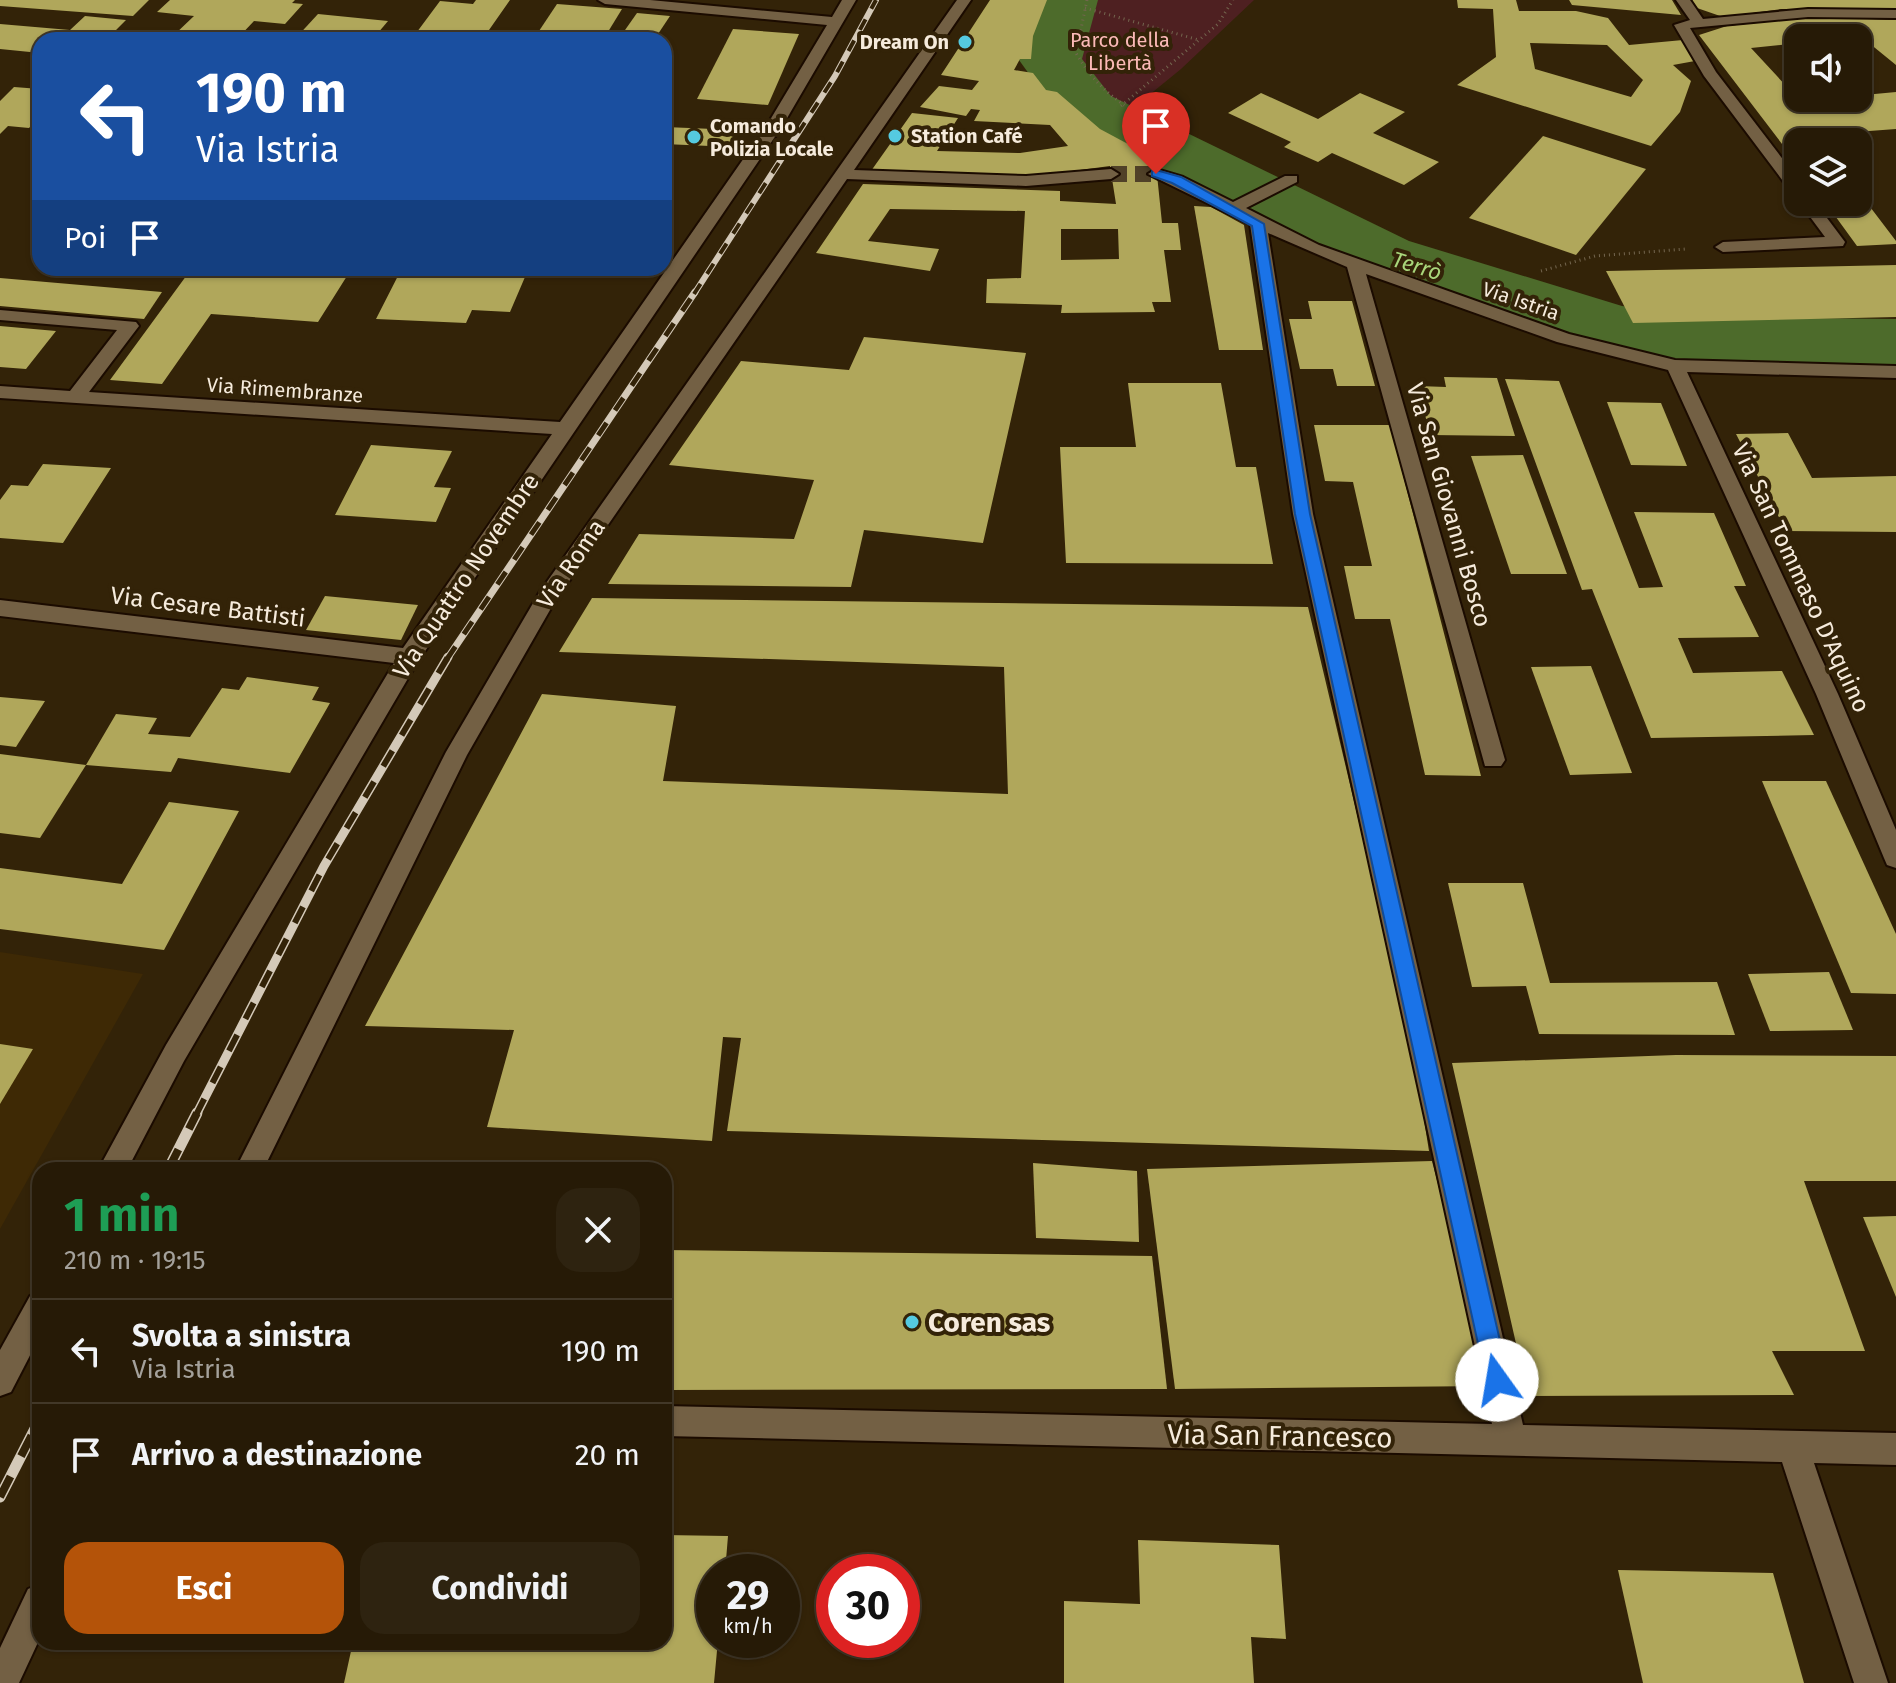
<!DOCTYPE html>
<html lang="it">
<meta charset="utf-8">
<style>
:root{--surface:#261a06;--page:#2e2310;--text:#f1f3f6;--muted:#a4a19b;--line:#423828;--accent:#b45309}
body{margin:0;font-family:"Fira Sans",sans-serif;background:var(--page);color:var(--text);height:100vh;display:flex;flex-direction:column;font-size:30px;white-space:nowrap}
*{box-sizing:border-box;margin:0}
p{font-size:26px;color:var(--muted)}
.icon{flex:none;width:44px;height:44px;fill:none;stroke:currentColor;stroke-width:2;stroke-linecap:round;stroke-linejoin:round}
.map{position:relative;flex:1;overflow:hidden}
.panel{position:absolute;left:32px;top:1162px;width:640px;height:488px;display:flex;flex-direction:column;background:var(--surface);border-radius:24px;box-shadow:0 2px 6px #0004,0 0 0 2px var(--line)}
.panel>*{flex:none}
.hud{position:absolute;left:32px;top:32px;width:640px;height:244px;border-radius:24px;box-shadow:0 2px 6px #0004,0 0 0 2px var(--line);background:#1a4fa0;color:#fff;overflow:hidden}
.tools{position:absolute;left:1784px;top:24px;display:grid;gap:16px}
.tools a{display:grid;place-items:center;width:88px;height:88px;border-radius:16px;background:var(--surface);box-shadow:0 2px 6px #0004,0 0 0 2px var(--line);font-size:40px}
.speed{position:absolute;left:696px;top:1554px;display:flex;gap:16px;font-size:40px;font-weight:700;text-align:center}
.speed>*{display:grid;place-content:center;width:104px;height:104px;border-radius:50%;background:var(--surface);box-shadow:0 2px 6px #0004,0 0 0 2px var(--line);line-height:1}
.speed small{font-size:20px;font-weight:400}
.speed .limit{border:12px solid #d22;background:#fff;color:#111}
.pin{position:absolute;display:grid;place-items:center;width:68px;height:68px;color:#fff;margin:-82px -34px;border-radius:50% 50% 50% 0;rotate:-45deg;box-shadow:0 0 8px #0007}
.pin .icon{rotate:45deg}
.me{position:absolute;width:88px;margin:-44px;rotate:347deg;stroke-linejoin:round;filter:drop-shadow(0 0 6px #0008)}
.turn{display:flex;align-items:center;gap:28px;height:168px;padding:0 32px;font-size:36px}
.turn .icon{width:104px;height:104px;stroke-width:2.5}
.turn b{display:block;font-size:56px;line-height:68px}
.then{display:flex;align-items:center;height:76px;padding:0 32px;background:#0003;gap:16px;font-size:30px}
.round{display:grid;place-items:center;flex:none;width:84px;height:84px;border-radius:24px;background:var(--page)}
.headline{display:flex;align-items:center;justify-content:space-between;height:136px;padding:0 32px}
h1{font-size:48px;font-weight:700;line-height:60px;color:#1e9e55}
.button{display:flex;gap:16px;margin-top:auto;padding:16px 32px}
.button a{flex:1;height:92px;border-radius:24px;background:var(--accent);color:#fff;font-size:32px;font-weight:700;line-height:92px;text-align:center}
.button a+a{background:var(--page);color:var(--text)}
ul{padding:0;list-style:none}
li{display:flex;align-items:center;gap:24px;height:104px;padding:0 32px;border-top:2px solid var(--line)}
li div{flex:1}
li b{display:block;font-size:30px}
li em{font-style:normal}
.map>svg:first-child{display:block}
</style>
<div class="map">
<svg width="1896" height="1683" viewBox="0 0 1896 1683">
<rect width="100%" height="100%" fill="#332308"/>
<polygon fill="#3e2905" points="0,952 143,974 0,1229"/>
<path fill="#4e2021" d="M 1076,0 L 1254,0 L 1181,69 L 1121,118 C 1095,102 1055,70 1063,35 C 1066,23 1072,11 1076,0 Z"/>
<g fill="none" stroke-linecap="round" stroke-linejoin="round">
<polygon fill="#4d6b2b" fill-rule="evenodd" points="1038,0 1098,0 1082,59 1111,96 1409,241 1622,306 1705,317 1896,319 1896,365 1705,363 1614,351 1357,271 1065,124 1019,60"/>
</g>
<g fill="#b0a75b" fill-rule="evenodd">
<polygon points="0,0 149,0 133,16 0,6"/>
<polygon points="170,0 295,0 292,3 303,4 285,24 254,21 236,40 40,40 40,53 0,49 0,24 70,30 85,16 126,20 116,30 173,36 194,16 157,12"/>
<polygon points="476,0 510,0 482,40 411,40 440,1 473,4"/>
<path d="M 990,0 L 1047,0 L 1033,36 L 1031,59 L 1020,59 L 1014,70 L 1033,73 L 1046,90 L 1057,92 L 1100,129 L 1141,151 L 1156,165 L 1162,223 L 1178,223 L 1181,250 L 1164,250 L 1171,302 L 1152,302 L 1155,312 L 1061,313 L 1062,305 L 986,303 L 987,279 L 1021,278 L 1025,211 L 890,209 L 868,241 L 939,249 L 930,271 L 816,253 L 863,184 L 1060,191 L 1060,201 L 1116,204 L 1110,166 L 1027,177 L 871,171 L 912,113 L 958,118 L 937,151 L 1020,153 L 1068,146 L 1050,125 L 974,121 L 980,110 L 971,109 L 966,116 L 920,107 L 939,86 L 972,90 L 979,81 L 941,75 ZM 1061,229 L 1118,229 L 1119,259 L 1061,260 Z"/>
<path d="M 1457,0 L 1516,0 L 1519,11 L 1576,11 L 1608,18 L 1629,45 L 1683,40 L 1695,61 L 1673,65 L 1691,81 L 1680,112 L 1651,146 L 1457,85 L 1496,57 L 1493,9 L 1458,8 ZM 1530,43 L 1607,45 L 1643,80 L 1631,97 L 1535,69 Z"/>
<polygon points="1569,0 1672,0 1681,15 1572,5"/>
<polygon points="1692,0 1896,0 1896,9 1781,9 1723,17 1697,8"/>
<polygon points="557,4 622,9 603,40 533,40"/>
<polygon points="637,13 670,16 654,40 618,40"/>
<polygon points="318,14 388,21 372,40 294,40"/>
<polygon points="1813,17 1896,20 1896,65 1869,43 1858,44 1858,38 1798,38 1798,43 1751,48 1800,101 1896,92 1896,129 1816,135 1821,142 1798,142 1798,165 1699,35 1727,26"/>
<polygon points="733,29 799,34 768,105 697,99"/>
<polygon points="14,87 40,89 40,116 29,128 8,126 0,134 0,101"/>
<polygon points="1261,93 1318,119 1360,93 1405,112 1373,133 1439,162 1404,185 1332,153 1318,162 1284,147 1291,142 1228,113"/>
<polygon points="665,127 738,130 733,147 664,144"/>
<polygon points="1543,136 1646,169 1576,255 1469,218"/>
<polygon points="1858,191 1896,241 1896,244 1857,246 1825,202 1858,202"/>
<polygon points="1194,206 1211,207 1244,225 1263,350 1219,350"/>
<polygon points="1896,265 1896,317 1633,323 1606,271"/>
<polygon points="192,268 241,268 347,276 318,322 211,314 162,384 110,380"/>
<polygon points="402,268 496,268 528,270 510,312 472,310 466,323 376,319"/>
<polygon points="0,278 162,292 144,319 0,306"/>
<polygon points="1308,301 1352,301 1375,386 1337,386 1333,369 1300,369 1289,319 1312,319"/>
<polygon points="0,326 56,331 26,369 0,367"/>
<polygon points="864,337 1026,353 983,543 864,530 851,587 608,584 639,534 794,539 814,480 669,465 741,361 849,370"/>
<polygon points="1444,377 1497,378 1515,436 1430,435 1418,386 1446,387"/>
<polygon points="1505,379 1559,381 1639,588 1663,587 1634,512 1714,513 1746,586 1734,586 1759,637 1678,638 1693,673 1782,671 1814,735 1651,738 1592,589 1582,590"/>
<polygon points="1128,383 1221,383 1236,467 1256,467 1273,564 1066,563 1060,447 1136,447"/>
<polygon points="1607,402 1661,403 1687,466 1631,465"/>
<polygon points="1314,425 1390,425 1481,776 1425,775 1390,619 1355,619 1344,566 1372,566 1353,482 1325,481"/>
<polygon points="1788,433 1812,478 1896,476 1896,532 1786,531 1736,434"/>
<polygon points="371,445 452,451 434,487 451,488 436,522 335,515"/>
<polygon points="1523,455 1567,574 1511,574 1471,456"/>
<polygon points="43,464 111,468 63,543 0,538 0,500 11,485 28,486"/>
<polygon points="325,596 418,605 401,640 306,630"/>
<polygon points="592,598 1308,607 1413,1051 1429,1151 727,1131 741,1038 723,1037 712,1141 487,1127 514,1030 365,1026 542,694 676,706 663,781 1008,794 1004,667 559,652"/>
<polygon points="1591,666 1632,773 1570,775 1531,667"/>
<polygon points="247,677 319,687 312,700 330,703 290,773 178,758 171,772 86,765 116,714 157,718 148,734 190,737 222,688 239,690"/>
<polygon points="0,697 45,701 16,747 0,745"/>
<polygon points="0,754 86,765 40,838 0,833"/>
<polygon points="1762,781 1826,781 1896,934 1896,994 1851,993"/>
<polygon points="169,802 239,811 164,950 0,929 0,868 122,884"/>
<polygon points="1448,883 1523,883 1550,983 1717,982 1735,1035 1539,1034 1526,986 1472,987"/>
<polygon points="1829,972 1853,1030 1770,1031 1748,974"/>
<polygon points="0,1044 33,1049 0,1104"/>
<polygon points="1676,1055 1896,1056 1896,1181 1804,1181 1865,1351 1772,1351 1794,1395 1528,1396 1452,1063"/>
<polygon points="1432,1161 1490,1386 1175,1389 1147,1169"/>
<polygon points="1033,1163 1137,1171 1139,1242 1036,1238"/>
<polygon points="1896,1216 1896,1297 1863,1217"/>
<polygon points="664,1250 1152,1256 1167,1389 664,1390"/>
<polygon points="664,1535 728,1536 725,1572 714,1572 714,1640 718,1640 714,1683 344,1683 353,1642 664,1642"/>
<polygon points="1138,1540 1279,1545 1286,1639 1251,1637 1254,1683 1064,1683 1064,1601 1140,1604"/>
<polygon points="1618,1570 1773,1573 1804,1683 1643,1683"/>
</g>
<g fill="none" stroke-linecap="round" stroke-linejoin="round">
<polyline stroke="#504128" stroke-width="16" stroke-dasharray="16 8" stroke-linecap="butt" points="1111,174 1156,174"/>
<defs>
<g id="minor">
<polygon points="598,0 650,0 832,17 842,0 856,0 783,125 417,663 184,1061 127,1170 98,1170 166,1045 394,663 0,616 0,600 403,648 552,434 0,398 0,386 70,391 117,330 0,320 0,310 136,322 139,326 89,392 560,422 767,125 827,25 605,4"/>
<polygon points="957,0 971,0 854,170 1026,176 1111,169 1119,174 1111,179 1026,186 847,179 554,603 467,755 263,1170 235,1170 446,752 539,593"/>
<polygon points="1676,0 1690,0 1703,19 1808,9 1896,10 1896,18 1808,17 1690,28 1716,72 1798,179 1798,195 1792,193 1704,76 1674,25 1690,20"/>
<polygon points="1156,169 1183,177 1233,202 1285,176 1297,176 1297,182 1246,208 1319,245 1569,334 1675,360 1896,366 1896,378 1687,372 1838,694 1896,830 1896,868 1887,865 1884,858 1816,694 1668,370 1557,342 1366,274 1505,760 1501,766 1485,766 1347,267 1268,233 1313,514 1523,1425 1896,1433 1896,1465 1814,1463 1888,1683 1854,1683 1782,1462 664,1436 664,1406 1492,1424 1293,514 1250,224 1148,174"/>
<polygon points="1799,202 1815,202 1845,242 1843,246 1723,252 1715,247 1723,242 1825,237"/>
<polygon points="40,1291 40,1336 11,1392 0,1396 0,1350 30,1296"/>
<polygon points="40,1584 40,1638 19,1683 0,1683 0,1648 28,1589"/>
</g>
</defs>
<use href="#minor" stroke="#1b0b00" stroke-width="4"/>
<g stroke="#74664f" stroke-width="3" stroke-dasharray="1 4" stroke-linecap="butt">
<path d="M 1087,0 L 1076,53 C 1101,96 1135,115 1180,134"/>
<polyline points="1085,8 1199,40"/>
<polyline points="1121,106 1218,24 1233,0"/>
<polyline points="1541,271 1595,256 1686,249"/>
</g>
<use href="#minor" fill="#736044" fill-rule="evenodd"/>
<defs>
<polyline id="rail-far3" points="694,294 835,76 876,0"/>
<polyline id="rail-far2" points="447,659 695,292"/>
<polyline id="rail-far1" points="196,1115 324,866 448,657"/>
<g id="rail">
<polyline points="168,1170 197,1113"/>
<polyline points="0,1497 40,1419"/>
</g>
</defs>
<use href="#rail-far3" stroke="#d4c9b8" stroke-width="6"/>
<use href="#rail-far2" stroke="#d4c9b8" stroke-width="7"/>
<use href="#rail-far1" stroke="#d4c9b8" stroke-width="9"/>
<use href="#rail" stroke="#d4c9b8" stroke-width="11"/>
<use href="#rail-far3" stroke="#332308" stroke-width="4" stroke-dasharray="12" stroke-linecap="butt"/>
<use href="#rail-far2" stroke="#332308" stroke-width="5" stroke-dasharray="15" stroke-linecap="butt"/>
<use href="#rail-far1" stroke="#332308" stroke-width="6" stroke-dasharray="18" stroke-linecap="butt"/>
<use href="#rail" stroke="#332308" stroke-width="8" stroke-dasharray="23" stroke-linecap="butt"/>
</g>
<polygon fill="#1a73e8" stroke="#114b97" stroke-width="2" points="1156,170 1181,177 1264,224 1310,514 1509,1380 1506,1388 1497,1392 1489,1388 1486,1380 1295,514 1252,226 1172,183 1152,176 1152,171"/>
<g fill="#55cae0" stroke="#332308" stroke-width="3">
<circle cx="965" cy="42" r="8"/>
<circle cx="895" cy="136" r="8"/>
<circle cx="694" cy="137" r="8"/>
<circle cx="912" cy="1322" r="8"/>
</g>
<g text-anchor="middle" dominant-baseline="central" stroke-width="8" stroke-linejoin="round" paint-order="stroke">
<g font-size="20" fill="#fbb9b7" stroke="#332308">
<text x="1120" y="40">Parco della<tspan x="1120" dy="23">Libertà</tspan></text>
</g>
<g font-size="20" font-weight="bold" fill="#f6ebdc" stroke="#332308" text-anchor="start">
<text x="949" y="42" text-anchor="end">Dream On</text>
<text x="710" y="126">Comando<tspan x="710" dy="23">Polizia Locale</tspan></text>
<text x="911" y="136">Station Café</text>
</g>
<g font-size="20" fill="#f6ebdc" stroke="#332308">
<text transform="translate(1521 301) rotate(19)">Via Istria</text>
<text transform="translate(285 390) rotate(4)">Via Rimembranze</text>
</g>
<g font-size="22" font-style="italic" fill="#a9d67b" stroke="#332308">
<text transform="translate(1417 266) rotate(17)">Terrò</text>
</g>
<g font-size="24" fill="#f6ebdc" stroke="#332308">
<text transform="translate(1449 505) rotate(74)">Via San Giovanni Bosco</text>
<text transform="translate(571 564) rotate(-56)">Via Roma</text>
<text transform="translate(466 576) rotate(-56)">Via Quattro Novembre</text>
<text transform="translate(1801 578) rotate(65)">Via San Tommaso D'Aquino</text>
<text transform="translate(208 607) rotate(7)">Via Cesare Battisti</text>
</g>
<g font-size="28" font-weight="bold" fill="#f6ebdc" stroke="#332308" text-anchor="start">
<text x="928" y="1322">Coren sas</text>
</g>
<g font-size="28" fill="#f6ebdc" stroke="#332308">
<text transform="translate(1280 1436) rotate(1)">Via San Francesco</text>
</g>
</g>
</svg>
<div class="tools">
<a><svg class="icon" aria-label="sound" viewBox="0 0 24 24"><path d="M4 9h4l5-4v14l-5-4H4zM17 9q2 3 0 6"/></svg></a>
<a><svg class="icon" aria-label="layers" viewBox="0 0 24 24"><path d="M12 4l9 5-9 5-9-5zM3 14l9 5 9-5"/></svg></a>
</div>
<div class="speed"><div>29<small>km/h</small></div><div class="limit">30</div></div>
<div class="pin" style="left:1156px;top:174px;background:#d93025"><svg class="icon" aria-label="arrive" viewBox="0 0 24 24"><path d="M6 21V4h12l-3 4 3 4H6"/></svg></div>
<svg class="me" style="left:1497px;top:1380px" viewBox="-20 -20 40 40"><circle r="19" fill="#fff"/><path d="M0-13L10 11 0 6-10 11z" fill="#1a73e8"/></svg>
<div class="hud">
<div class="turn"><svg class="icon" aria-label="left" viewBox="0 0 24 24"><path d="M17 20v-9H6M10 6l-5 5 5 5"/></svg><div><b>190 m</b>Via Istria</div></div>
<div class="then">Poi<svg class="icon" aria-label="arrive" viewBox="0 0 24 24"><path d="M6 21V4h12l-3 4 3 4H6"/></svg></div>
</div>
<section class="panel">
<div class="headline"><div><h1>1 min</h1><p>210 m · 19:15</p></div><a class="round"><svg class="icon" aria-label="close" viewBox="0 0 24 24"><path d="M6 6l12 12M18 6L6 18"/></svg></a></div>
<ul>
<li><svg class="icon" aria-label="left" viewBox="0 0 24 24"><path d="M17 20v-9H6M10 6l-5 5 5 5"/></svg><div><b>Svolta a sinistra</b><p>Via Istria</p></div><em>190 m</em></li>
<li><svg class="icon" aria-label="arrive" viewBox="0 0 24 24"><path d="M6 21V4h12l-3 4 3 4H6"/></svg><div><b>Arrivo a destinazione</b></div><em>20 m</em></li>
</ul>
<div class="button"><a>Esci</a><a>Condividi</a></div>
</section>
</div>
